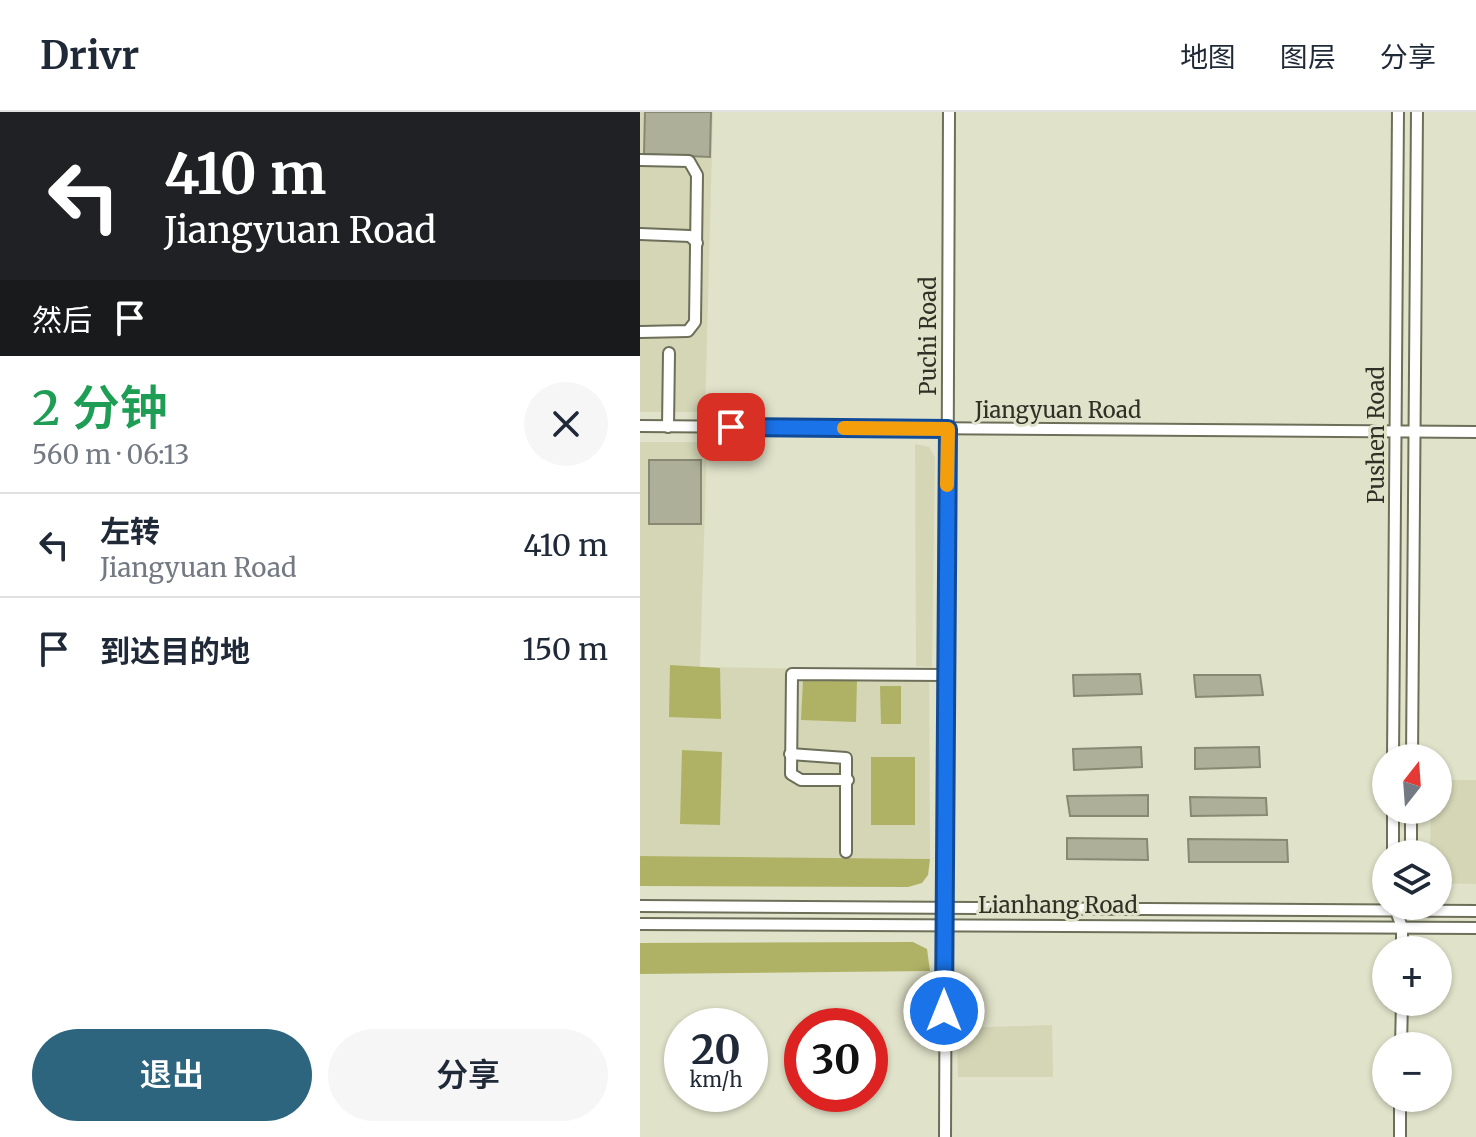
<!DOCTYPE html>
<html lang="zh">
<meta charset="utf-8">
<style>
:root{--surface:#fff;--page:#f6f6f7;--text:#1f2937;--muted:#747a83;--line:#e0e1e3;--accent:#2d657f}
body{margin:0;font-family:Merriweather,"Noto Sans SC",serif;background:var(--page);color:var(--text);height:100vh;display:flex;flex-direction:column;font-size:30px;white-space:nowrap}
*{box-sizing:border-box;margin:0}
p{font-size:26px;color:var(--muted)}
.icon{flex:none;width:44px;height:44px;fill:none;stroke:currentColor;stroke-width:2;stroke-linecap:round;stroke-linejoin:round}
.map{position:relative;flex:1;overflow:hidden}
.drawer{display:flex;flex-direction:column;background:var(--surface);width:640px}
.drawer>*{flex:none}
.hud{background:#202124;color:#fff;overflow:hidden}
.needle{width:52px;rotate:17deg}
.tools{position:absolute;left:732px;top:632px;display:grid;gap:16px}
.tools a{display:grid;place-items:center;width:80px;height:80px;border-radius:50%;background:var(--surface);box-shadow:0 2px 6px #0004;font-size:40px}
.speed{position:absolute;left:24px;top:896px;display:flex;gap:16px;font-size:40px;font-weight:700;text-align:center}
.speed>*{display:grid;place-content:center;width:104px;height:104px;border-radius:50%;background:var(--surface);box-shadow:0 2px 6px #0004;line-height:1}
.speed small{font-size:20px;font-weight:400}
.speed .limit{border:12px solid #d22;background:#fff;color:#111}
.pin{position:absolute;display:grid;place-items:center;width:68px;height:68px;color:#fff;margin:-34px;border-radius:16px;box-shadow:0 4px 12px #0006}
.me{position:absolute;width:88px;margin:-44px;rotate:0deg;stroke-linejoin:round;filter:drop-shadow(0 0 6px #0008)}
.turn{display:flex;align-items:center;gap:28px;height:168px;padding:0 32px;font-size:36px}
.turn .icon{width:104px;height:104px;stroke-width:2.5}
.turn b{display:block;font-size:56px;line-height:68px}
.then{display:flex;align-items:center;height:76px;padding:0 32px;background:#0003;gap:16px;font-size:30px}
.round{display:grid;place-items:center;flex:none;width:84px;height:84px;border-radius:42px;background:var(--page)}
.summary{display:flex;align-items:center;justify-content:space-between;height:136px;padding:0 32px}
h1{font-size:48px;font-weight:600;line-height:60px;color:#1e9e55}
.action{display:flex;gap:16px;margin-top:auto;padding:16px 32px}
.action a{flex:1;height:92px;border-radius:48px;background:var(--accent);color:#fff;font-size:32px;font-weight:600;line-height:92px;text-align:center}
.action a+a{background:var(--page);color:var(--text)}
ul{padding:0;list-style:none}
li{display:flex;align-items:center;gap:24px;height:104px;padding:0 32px;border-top:2px solid var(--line)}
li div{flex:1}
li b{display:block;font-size:30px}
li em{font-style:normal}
header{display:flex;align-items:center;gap:48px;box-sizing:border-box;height:112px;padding:0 40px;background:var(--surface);border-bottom:2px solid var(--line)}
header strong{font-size:38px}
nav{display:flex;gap:44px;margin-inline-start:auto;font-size:28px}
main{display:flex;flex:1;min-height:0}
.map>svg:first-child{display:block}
</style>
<header>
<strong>Drivr</strong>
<nav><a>地图</a><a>图层</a><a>分享</a></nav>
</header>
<main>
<section class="drawer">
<div class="hud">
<div class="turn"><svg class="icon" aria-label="left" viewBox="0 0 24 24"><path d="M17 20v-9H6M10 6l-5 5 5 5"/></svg><div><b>410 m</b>Jiangyuan Road</div></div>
<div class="then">然后<svg class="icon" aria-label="arrive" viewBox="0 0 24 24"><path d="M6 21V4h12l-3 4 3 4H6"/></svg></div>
</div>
<div class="summary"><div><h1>2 分钟</h1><p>560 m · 06:13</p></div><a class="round"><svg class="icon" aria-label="close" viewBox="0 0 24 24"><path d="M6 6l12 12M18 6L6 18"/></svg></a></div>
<ul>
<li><svg class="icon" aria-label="left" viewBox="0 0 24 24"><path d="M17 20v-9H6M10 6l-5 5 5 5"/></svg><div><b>左转</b><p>Jiangyuan Road</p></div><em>410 m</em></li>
<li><svg class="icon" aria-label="arrive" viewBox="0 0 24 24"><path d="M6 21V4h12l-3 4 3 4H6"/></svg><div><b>到达目的地</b></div><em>150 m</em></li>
</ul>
<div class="action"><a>退出</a><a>分享</a></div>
</section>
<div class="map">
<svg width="836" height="1025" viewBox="0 0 836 1025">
<rect width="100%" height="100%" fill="#e0e2c9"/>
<g fill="#d4d6b6">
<polygon points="0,0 73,0 65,300 0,300"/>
<polygon points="0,330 67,330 60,555 289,559 290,747 0,744"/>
<polygon points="275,332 289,335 295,345 292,555 276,554"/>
<polygon points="798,668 836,668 836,772 798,771 798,742 790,742 791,698 798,698"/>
<polygon points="412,913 413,965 318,965 317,916"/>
</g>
<g fill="#afb264">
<polygon points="30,553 80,556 81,607 29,605"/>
<polygon points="217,567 216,610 161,608 163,569"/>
<polygon points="240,574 261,574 261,612 241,612"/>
<polygon points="42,638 82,640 80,713 40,712"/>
<rect x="231" y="645" width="44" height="68"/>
<polygon points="0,744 290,747 288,763 282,771 268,775 0,774"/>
<polygon points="273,830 287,837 290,859 0,862 0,831"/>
</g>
<g fill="#adaf98" stroke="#878973" stroke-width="2">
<polygon points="5,0 71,0 70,45 4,42"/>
<rect x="9" y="348" width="52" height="64"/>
<polygon points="500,562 502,582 434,584 433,563"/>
<polygon points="554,563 620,563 623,583 556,585"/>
<polygon points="501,635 502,655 434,658 433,637"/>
<polygon points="619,635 620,655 555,657 555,636"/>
<polygon points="508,683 508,704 430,704 427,684"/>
<polygon points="550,685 626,686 627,703 551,704"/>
<polygon points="427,726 507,727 508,748 427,747"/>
<polygon points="548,727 647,728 648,750 549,750"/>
</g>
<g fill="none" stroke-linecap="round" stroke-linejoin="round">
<defs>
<g id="minor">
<polyline points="0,48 49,49 57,63 55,210 48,219 0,220"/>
<polyline points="0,122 50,124 57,131"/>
<polyline points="0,314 836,320"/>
<polyline points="28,315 29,241"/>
<polyline points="150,642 206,646 206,740"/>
<polyline points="753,646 758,0"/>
<polyline points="772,646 777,0"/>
<polyline points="208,668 161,668 151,662 152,562 306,563"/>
<polyline points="753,698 753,742"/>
<polyline points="771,742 771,698"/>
<polyline points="0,794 836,799"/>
<polyline points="754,794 762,815 762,838"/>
<polyline points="0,812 836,816"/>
<polyline points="761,934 762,890"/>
<polyline points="305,1025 309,0"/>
<polyline points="760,1025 760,986"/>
</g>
</defs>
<use href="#minor" stroke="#6d6f59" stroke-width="14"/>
<use href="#minor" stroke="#fff" stroke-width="10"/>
</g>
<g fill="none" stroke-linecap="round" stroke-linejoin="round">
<defs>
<polyline id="route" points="91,315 308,317 304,899"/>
</defs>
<use href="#route" stroke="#114b97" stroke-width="20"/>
<use href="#route" stroke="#1a73e8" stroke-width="14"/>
<polyline stroke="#f59e0b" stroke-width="14" points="204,316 308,317 307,373"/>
</g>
<g text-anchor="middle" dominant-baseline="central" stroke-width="6" stroke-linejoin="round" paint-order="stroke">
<g font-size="22" fill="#2f3026" stroke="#e0e2c9">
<text transform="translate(288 224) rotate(-90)">Puchi Road</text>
<text x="418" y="298">Jiangyuan Road</text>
<text transform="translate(736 323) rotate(-90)">Pushen Road</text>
<text x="418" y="793">Lianhang Road</text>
</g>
</g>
</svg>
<div class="tools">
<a><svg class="needle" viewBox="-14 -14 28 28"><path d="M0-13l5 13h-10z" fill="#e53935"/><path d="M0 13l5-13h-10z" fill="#747a83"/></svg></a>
<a><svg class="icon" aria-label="layers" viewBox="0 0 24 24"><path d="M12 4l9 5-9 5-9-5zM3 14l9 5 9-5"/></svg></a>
<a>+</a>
<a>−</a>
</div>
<div class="speed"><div>20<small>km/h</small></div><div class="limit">30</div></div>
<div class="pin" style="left:91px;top:315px;background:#d93025"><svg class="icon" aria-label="arrive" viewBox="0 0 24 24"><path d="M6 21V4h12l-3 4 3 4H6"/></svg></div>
<svg class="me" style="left:304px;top:899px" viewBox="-20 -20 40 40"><circle r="17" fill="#1a73e8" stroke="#fff" stroke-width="3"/><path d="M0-11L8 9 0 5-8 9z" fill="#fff"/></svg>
</div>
</main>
